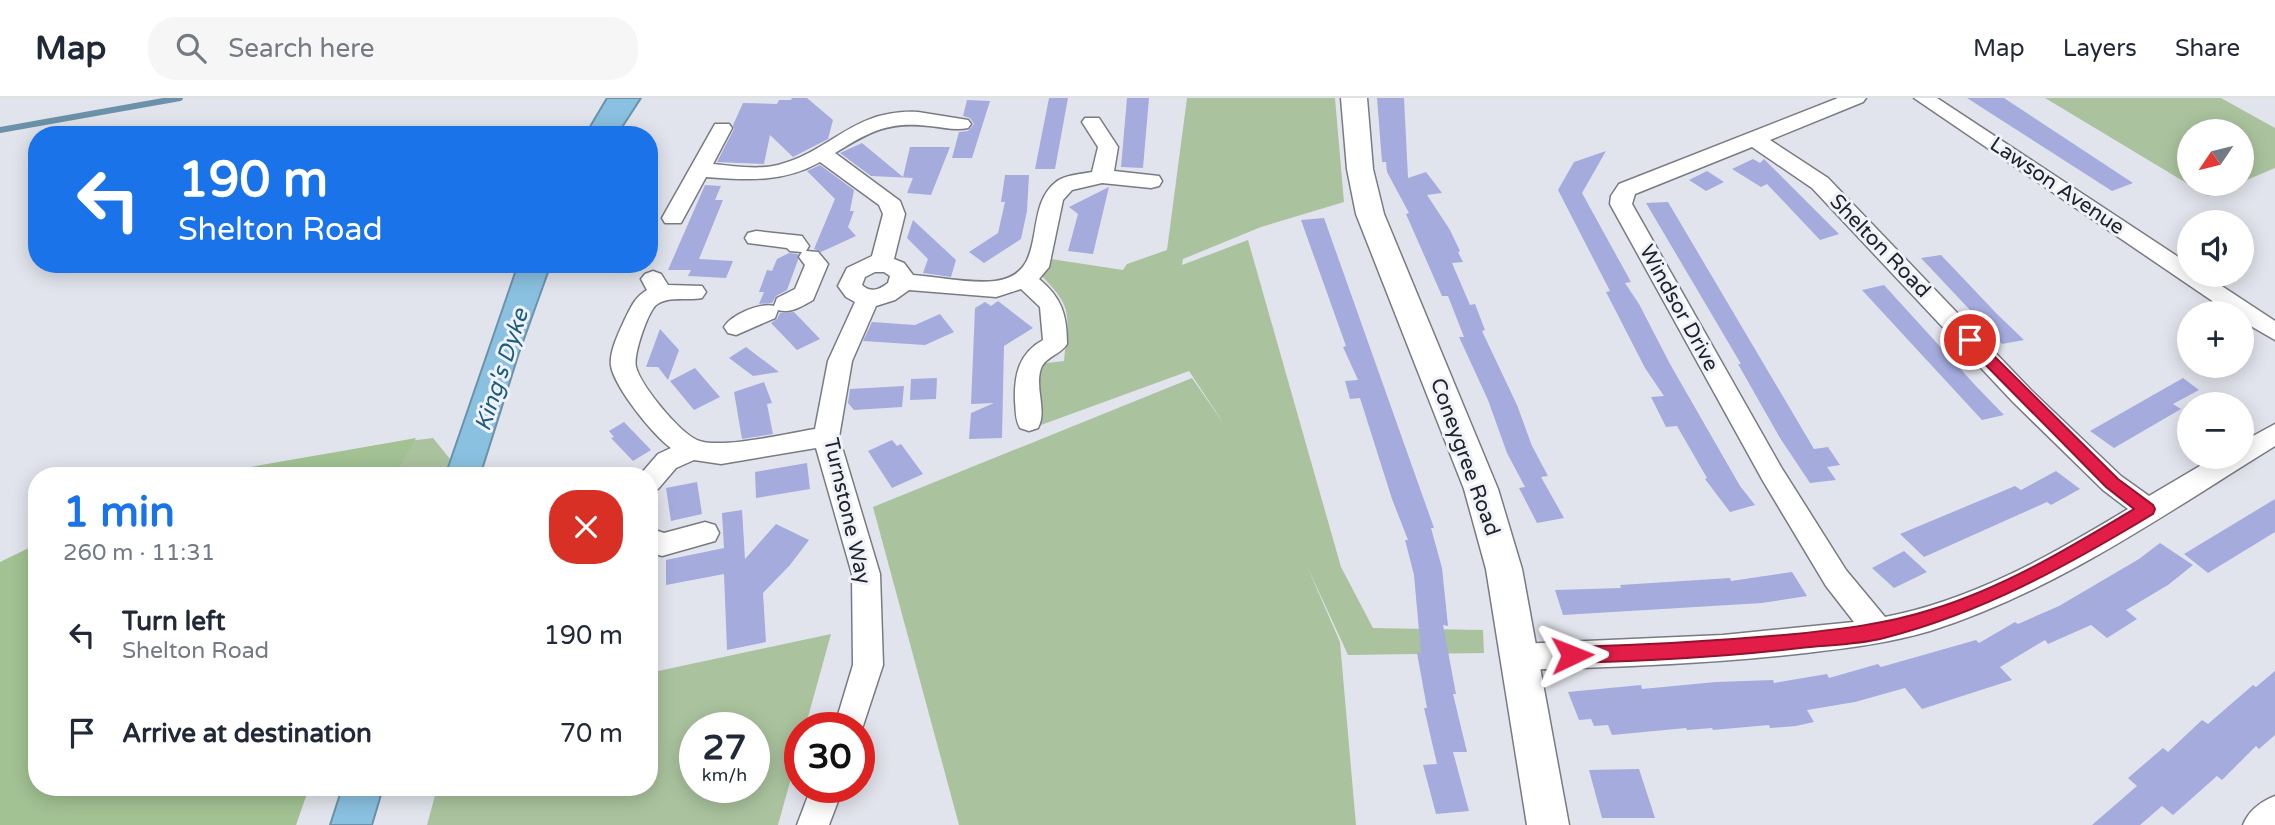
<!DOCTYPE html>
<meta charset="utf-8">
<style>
:root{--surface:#fff;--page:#f6f6f7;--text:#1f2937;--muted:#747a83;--line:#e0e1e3;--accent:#1a73e8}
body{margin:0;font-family:"Varela Round",sans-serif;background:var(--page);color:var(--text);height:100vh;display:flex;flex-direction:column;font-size:26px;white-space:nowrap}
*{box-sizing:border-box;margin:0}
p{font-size:23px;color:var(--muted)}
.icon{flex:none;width:38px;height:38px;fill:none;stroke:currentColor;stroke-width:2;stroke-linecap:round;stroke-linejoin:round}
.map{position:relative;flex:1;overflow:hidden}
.side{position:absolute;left:28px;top:369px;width:630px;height:329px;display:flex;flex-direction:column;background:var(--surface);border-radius:28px;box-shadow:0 4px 18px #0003}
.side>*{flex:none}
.banner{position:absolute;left:28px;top:28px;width:630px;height:147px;border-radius:28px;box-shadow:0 4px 18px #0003;background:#1a73e8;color:#fff;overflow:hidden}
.needle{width:46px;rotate:235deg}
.tools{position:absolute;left:2177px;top:21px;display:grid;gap:14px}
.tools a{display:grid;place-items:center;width:77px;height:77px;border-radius:50%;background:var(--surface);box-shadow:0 4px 18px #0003;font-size:35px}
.speed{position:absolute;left:679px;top:614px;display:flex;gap:14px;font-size:35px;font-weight:700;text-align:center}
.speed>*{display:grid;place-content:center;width:91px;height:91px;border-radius:50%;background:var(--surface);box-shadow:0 4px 18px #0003;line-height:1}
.speed small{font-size:18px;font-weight:400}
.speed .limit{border:10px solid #d22;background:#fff;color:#111}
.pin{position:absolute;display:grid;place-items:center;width:60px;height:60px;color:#fff;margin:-30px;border:4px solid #fff;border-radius:50%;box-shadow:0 2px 7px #0007}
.me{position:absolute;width:77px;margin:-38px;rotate:88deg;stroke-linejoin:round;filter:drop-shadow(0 0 5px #0008)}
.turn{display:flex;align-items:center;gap:24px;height:147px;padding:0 35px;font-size:32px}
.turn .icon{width:91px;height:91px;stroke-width:2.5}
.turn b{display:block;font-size:49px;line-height:60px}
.round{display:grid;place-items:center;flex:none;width:74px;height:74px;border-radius:28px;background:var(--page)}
.summary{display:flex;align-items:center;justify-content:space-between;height:119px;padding:0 35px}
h1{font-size:42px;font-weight:700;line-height:52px;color:var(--accent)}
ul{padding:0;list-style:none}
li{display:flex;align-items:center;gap:21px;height:98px;padding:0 35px}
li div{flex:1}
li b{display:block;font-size:26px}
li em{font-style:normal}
header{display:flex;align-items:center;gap:42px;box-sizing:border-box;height:98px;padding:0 35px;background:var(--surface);border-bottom:2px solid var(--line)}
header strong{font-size:33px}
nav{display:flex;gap:38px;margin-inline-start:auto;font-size:24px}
.search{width:490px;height:63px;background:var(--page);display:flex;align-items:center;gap:18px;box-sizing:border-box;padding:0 24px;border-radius:28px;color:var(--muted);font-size:26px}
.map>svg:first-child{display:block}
</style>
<header>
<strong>Map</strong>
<div class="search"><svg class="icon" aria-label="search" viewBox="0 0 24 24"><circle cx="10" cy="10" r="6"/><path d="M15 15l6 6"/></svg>Search here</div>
<nav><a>Map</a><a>Layers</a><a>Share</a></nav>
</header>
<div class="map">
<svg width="2275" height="727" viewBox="0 0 2275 727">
<rect width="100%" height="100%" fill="#e2e4ed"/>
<g fill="#aac39e" fill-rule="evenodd">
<path d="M 1187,0 L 1335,0 L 1344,104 L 1261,129 L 1183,161 L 1182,167 L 1248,142 L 1341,469 L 1373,530 L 1483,532 L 1484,555 L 1348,557 L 1307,468 L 1340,544 L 1356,727 L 959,727 L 873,409 L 1192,280 L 1224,326 L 1189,273 L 1041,327 L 1038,266 L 1064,263 C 1068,217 1075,212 1041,177 L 1051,161 L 1123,172 L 1127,166 L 1167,152 Z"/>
<polygon points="2045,0 2221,0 2275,30 2275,70 2242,84 2242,33 2189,33 2189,86 2238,86 2208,98"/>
<polygon points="433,340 450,361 445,378 231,378 377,347"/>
<path d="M 831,536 L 805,630 L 800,630 L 800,648 L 778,727 L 427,727 L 437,690 L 649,690 L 649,575 ZM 754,630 L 754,690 L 695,690 L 695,630 Z"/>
</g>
<g fill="#a2c293">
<polygon points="416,340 394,378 198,378 388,345"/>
<polygon points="37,446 37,690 309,690 296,727 0,727 0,464"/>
</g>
<g fill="#8ac1e0" stroke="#6b92a8" stroke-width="2">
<polygon points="607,0 641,0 617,37 585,37"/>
<polygon points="518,166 551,166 519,255 480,378 445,378"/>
<polygon points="342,690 383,690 372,727 330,727"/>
</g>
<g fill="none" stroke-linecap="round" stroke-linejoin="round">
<polyline stroke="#6b92a8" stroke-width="6" points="0,32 180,0"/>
</g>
<g fill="#a5abdd">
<polygon points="792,0 807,0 833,22 828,41 793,59 770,37 764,66 717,64 734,31 733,27 743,5 777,6 779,2 791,2"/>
<polygon points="1049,0 1068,0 1055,71 1035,71"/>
<polygon points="1127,0 1149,0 1143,70 1121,69"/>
<polygon points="1377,0 1404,0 1408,80 1426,74 1442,95 1427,97 1450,132 1460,153 1458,154 1463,164 1452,165 1470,207 1475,206 1485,232 1482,233 1517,307 1532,348 1548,378 1541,379 1564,420 1537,425 1519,390 1525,389 1507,355 1488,302 1459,239 1464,239 1448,198 1442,198 1406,116 1409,115 1387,74 1386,64 1382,64"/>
<polygon points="1967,0 2004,0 2133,85 2112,93"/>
<polygon points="967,2 990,3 972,60 952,60 959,34 968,33 974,26 970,20 963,18"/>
<polygon points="862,45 903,79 910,49 950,49 931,97 907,95 913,80 871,78 840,55"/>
<polygon points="1606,53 1582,95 1631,184 1625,185 1639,206 1670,266 1740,388 1755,407 1730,414 1705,381 1707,380 1677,328 1666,329 1651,299 1664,298 1645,270 1606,194 1610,193 1558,92 1574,64"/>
<polygon points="1753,61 1760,65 1764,61 1839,136 1820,142 1767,86 1761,89 1732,71"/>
<polygon points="820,67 854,92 850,113 854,113 848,129 856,138 821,154 814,151 835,101 807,73"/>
<polygon points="1707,73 1724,84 1706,93 1689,82"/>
<polygon points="1005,77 1029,77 1027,113 1021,141 984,165 969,154 998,135 1005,104 1001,104"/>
<polygon points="705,87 721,88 715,102 723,102 699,161 733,163 726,180 688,178 691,172 668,172"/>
<polygon points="1109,89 1093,156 1068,153 1078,116 1069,109"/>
<polygon points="1668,104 1814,351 1828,349 1840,367 1827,369 1836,382 1810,385 1780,340 1738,266 1741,266 1646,105"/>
<polygon points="1324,120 1434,430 1431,430 1442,470 1448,528 1443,527 1456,596 1453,596 1467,654 1453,654 1469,713 1436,716 1423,667 1437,666 1424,610 1427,610 1417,555 1421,555 1414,477 1405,442 1408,442 1392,401 1360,300 1350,301 1345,283 1358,282 1343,249 1346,248 1301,122"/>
<polygon points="913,122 956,162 951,179 923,175 928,161 907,140"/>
<polygon points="789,155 798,156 798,162 787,192 776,198 772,205 759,206 764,194 759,194 767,172 772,173 777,161"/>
<polygon points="1941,157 1997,216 2024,242 2002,246 1921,160"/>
<polygon points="1884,187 1975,287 2004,317 1982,322 1862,192"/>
<polygon points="998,203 1033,230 1004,248 1002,340 969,341 971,315 994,305 971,306 975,210 985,204 991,208"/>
<polygon points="794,214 820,241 797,252 771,225 777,221 780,215"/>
<polygon points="940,216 954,234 925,247 863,243 872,224 915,227"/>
<polygon points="660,231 679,252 668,282 658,269 646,269"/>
<polygon points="746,249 779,274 753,278 729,260"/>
<polygon points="695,270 720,299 694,312 670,283"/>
<polygon points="937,280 936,301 910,302 911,281"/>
<polygon points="2183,280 2199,292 2173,306 2181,311 2114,350 2090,333"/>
<polygon points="764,284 772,305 767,306 773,336 742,341 734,294"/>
<polygon points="904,288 902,309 854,312 848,305 850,291"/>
<polygon points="624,324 651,352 633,363 611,340 614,339 609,333"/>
<polygon points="892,342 897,348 901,346 923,376 892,390 868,353"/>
<polygon points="807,365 810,391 756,400 755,374"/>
<polygon points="2056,373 2080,391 2051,407 2047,404 1924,459 1900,436 2015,388 2021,392"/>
<polygon points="697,384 702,416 671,423 666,390"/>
<polygon points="2275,401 2275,434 2208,475 2184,456"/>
<polygon points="742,412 745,461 776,426 809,442 790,467 763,495 766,544 727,552 724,476 666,487 666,462 724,450 722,415"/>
<polygon points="2160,445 2193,467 2168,487 2126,512 2137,521 2107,540 2091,527 2048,546 2045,542 2000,569 2012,582 1922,611 1905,590 1855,604 1807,612 1814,624 1796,628 1770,630 1769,627 1713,632 1712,630 1687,632 1686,630 1612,637 1608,627 1594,628 1591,621 1579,622 1568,594 1641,587 1642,591 1716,584 1773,582 1774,585 1827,576 1829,580 1878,566 1881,569 1976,542 1979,545 2015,524 2018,526 2059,508 2139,461"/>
<polygon points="1904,453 1927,474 1894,490 1872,470"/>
<polygon points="1792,474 1807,498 1762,505 1563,517 1555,492 1621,490 1620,487 1730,480 1731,483"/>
<polygon points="2275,573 2275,637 2259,651 2256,648 2222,682 2217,678 2173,717 2162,708 2140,727 2092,727 2137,688 2128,680 2163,650 2168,654 2202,622 2208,626 2253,587 2256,589"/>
<polygon points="1639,671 1655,720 1602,720 1589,672"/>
</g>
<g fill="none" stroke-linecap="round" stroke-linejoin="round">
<defs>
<g id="minor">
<path d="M 1838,0 L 1866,0 L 1863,4 L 1770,42 L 1828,80 L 2031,292 L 2121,378 L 2149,398 L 2215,359 L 2242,359 L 2242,344 L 2275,326 L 2275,348 C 2165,416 2054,494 1930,533 C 1889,545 1849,550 1806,555 C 1711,566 1615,569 1520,572 L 1510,568 L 1505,559 L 1510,550 L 1520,546 L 1723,537 L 1854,524 L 1826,488 L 1763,383 L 1610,106 L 1611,98 L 1619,86 ZM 1752,49 L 1812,90 L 2013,304 L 2103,392 L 2128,411 C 2052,457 1973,502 1885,519 L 1846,472 L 1781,369 L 1632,106 L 1635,96 Z"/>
<polygon points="1914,0 1937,0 2189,166 2189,177 2205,177 2275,223 2275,242 2242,223 2242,215 2230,215"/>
<path d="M 918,14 L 968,22 L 971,26 L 968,30 C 956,33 942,29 929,28 C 888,23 869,34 835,55 L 900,103 L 905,116 L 894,161 L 904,165 L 913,177 C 938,179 972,186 995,183 C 1051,176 1021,111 1056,84 C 1064,77 1082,76 1092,74 L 1098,49 L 1082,24 L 1085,20 L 1099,20 L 1118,49 L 1114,73 L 1159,78 L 1162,83 L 1159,88 L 1151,90 L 1102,85 L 1072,92 L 1063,102 L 1049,169 L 1039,181 C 1062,200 1067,217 1067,246 C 1061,256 1048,258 1042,268 C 1033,288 1048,312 1038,330 L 1029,333 L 1020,330 C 1015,321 1016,313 1015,303 C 1014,277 1019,255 1043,242 L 1040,209 L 1021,191 L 996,199 L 909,192 L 895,202 L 876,208 L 852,263 L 839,339 L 880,476 L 883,567 L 859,640 L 859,630 L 834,630 L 853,567 L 852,476 L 816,350 L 721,366 L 694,362 L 676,370 L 658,391 L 649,394 L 649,378 L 639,378 L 658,356 L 671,350 C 653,337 615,290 611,268 C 609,254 619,234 625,221 C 631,209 635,199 647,192 L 641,181 L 645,176 L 653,173 L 661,176 L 668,187 L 702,188 L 706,194 L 702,200 C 689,203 666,197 655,208 C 647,217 633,257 636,269 C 641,288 679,334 697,342 C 720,352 789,335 815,331 L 828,263 L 855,204 L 846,199 L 838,188 L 847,170 L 872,158 L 883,116 L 879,107 L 820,64 C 783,85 747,82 706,79 L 681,125 L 665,125 L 662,120 L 715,26 L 729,26 L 732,30 L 713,66 C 734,68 757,72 778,67 C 833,53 852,11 918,14 ZM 875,174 L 884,174 L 890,178 L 888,185 C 879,192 871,195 862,187 L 865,179 Z"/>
<path d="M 756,133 L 802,138 L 809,148 L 806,153 L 818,154 L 828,166 L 813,202 C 802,208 791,216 778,212 L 775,220 L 736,237 L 728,235 L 724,229 C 731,217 761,204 774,208 L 777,200 L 795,191 L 805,167 L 799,159 L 802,154 L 790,153 L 787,150 L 748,145 L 745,140 L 748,135 Z"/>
<polygon points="705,424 715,427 719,435 715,443 662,458 649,454 649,430 664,435"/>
<polygon points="811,690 843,690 829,727 797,727"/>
<path d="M 2275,698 L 2275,727 L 2243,727 C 2249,712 2260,704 2275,698 Z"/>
</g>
<polygon id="tertiary" points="1341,0 1367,0 1373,71 1384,116 1498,391 1522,471 1569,727 1527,727 1486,471 1464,391 1356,116 1347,71"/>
</defs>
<use href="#minor" stroke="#797b83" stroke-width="3"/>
<use href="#tertiary" stroke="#797b83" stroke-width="3"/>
<use href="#minor" fill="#fff" fill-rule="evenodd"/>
<use href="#tertiary" fill="#fff" fill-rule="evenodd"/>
</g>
<path fill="#e11d48" stroke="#92132f" stroke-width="2" d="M 1970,237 L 1975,239 L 2118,381 L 2153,407 L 2155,411 L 2153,416 C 2067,468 1982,515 1884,540 C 1857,547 1827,547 1800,550 C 1724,559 1648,563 1572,565 L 1565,563 L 1563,557 L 1565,552 L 1572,549 C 1647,547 1720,543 1795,536 C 1841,531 1886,526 1930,512 C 2003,490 2069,450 2134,411 L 2106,389 L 1965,246 L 1962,242 L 1965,239 Z"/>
<g text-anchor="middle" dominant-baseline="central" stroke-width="6" stroke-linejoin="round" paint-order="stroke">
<g font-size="21" fill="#222326" stroke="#eff1fb">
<text transform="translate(2057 88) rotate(34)">Lawson Avenue</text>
<text transform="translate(1880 148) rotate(46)">Shelton Road</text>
<text transform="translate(1679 210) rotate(61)">Windsor Drive</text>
<text transform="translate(1465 359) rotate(70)">Coneygree Road</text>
<text transform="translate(847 413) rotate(77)">Turnstone Way</text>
</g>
<g font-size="23" font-style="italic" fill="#1b5d7d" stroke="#eff1fb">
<text transform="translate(502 272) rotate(-72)">King's Dyke</text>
</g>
</g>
</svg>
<div class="tools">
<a><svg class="needle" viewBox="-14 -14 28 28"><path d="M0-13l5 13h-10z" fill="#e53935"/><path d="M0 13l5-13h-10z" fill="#747a83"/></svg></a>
<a><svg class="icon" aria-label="sound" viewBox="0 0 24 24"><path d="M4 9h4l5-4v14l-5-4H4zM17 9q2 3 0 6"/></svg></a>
<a>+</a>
<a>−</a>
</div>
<div class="speed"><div>27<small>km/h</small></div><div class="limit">30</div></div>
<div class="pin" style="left:1970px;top:242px;background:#d93025"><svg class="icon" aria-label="arrive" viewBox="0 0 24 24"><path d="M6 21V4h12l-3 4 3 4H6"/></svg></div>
<svg class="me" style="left:1572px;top:557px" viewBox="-20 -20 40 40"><path d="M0-17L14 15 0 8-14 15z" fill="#e11d48" stroke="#fff" stroke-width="4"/></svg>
<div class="banner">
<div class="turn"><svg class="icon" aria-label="left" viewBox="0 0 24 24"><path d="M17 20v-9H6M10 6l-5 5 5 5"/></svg><div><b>190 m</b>Shelton Road</div></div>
</div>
<section class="side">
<div class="summary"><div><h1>1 min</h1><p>260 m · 11:31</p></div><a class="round" style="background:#d93025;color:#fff"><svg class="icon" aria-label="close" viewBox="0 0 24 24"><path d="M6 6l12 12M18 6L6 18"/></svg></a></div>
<ul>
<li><svg class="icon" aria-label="left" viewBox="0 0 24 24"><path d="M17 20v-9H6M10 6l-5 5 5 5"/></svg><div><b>Turn left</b><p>Shelton Road</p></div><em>190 m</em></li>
<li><svg class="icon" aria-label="arrive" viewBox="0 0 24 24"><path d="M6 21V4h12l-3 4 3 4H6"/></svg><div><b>Arrive at destination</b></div><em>70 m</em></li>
</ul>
</section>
</div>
